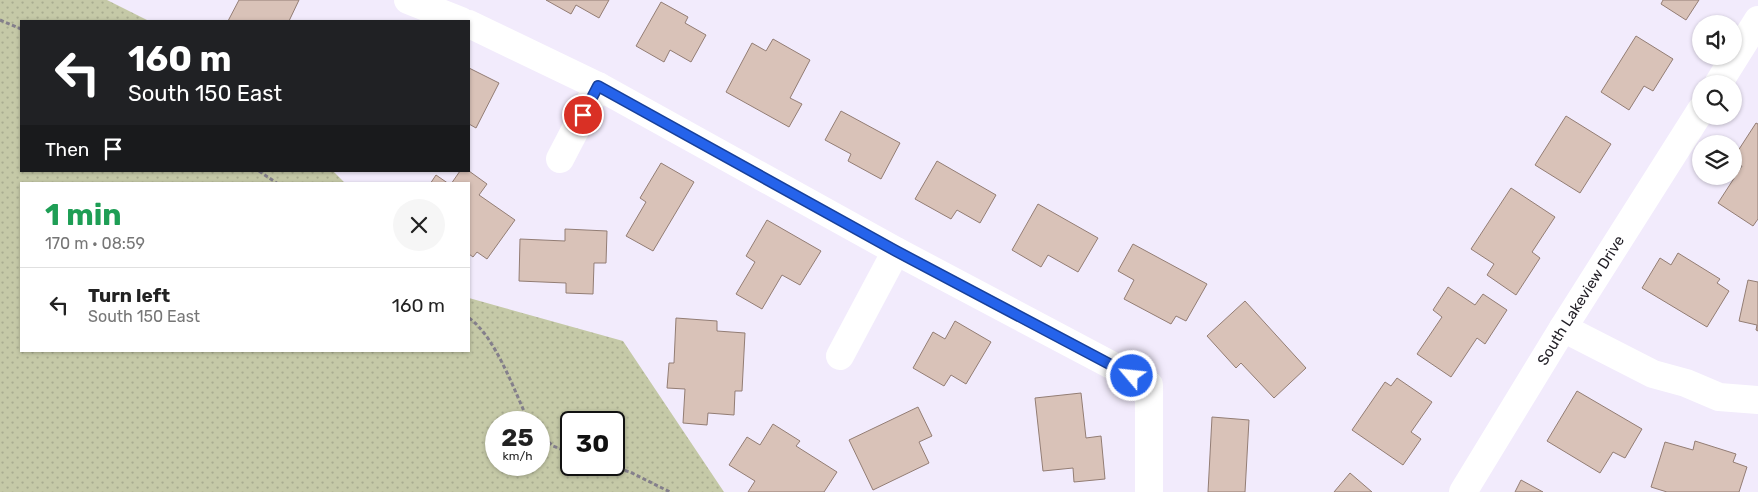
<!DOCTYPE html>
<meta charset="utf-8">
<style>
:root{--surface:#fff;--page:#f6f6f6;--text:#222;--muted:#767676;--line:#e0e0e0}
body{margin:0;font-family:Rubik,sans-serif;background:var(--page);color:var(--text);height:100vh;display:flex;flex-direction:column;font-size:19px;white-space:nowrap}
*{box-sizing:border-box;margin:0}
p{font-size:16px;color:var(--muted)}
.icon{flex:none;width:28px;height:28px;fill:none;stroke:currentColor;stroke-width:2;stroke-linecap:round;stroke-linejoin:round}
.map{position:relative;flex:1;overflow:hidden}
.side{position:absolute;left:20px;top:182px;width:450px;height:170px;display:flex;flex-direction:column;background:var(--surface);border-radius:0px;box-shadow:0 1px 4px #0004}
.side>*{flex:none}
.banner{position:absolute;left:20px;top:20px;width:450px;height:152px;border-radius:0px;box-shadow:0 1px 4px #0004;background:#202124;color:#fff;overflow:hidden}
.buttons{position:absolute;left:1692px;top:15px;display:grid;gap:10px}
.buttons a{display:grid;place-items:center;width:50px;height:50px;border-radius:50%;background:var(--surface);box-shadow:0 1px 4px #0004;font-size:25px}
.speed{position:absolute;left:485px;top:411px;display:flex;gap:10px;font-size:25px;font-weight:700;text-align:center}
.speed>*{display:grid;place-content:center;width:65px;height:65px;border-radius:50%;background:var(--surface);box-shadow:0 1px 4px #0004;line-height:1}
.speed small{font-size:12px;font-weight:400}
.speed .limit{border:2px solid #111;border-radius:8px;background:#fff;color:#111}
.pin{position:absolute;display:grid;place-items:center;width:42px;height:42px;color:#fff;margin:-21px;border:2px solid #fff;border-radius:50%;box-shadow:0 1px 5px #0007}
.me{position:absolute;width:55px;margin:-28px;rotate:298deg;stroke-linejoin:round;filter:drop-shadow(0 0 4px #0008)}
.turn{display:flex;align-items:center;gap:18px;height:105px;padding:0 25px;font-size:22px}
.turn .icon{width:65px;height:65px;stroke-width:2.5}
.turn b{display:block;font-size:35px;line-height:42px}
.then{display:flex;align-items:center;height:48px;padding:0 25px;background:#0003;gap:10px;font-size:19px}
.round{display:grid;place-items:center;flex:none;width:52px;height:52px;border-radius:26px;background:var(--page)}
.head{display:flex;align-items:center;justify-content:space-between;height:85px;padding:0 25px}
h1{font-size:30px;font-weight:700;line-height:38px;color:#1e9e55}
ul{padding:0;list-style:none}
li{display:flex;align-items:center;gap:15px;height:75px;padding:0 25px;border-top:1px solid var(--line)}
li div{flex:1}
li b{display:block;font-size:19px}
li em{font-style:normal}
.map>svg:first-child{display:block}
</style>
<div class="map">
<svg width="1758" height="492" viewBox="0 0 1758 492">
<defs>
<pattern id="grass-dots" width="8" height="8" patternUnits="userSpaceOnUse" patternTransform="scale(1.25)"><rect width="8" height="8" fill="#c5c9a7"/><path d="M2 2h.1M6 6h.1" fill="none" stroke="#a9ac90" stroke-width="1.8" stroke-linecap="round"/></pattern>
</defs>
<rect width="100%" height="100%" fill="#f2ebfc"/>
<path fill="url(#grass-dots)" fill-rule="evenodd" d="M 0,0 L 107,0 L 149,21 L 21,21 L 21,171 L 333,171 L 346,184 L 21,184 L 21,351 L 469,351 L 469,298 L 623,341 L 724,492 L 0,492 ZM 496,422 L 539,422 L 539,465 L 496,465 ZM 571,422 L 614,422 L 614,465 L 571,465 Z"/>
<g fill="#d9c2b8" stroke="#937d74">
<polygon points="239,0 299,0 289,21 228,21"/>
<polygon points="546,0 609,0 599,18 576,5 571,14"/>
<polygon points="1663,0 1699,0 1686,20 1661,4"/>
<polygon points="661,2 688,17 685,23 706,35 691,62 670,50 664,62 636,46"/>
<polygon points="1636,36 1673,59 1653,91 1644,86 1629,110 1601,92"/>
<polygon points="773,39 810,60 790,98 802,104 789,127 726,92 752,43 766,51"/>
<polygon points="469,68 499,83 476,128 469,124"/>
<polygon points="841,111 900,143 881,179 848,161 851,154 825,140"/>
<polygon points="1566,116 1611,144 1580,193 1535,165"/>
<polygon points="1756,123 1758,124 1758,219 1753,226 1718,203 1742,166 1734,161 1734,157"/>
<polygon points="937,161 996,195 980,223 957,210 951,219 915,199"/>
<polygon points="661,163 694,182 653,251 626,236 646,202 640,198"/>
<polygon points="460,171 469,171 487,184 479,195 515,220 487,259 477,252 473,257 469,254 469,184 451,184"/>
<polygon points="436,175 449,184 430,184"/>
<polygon points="1511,188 1555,217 1532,252 1540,258 1516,295 1487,275 1494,264 1471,249"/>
<polygon points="1038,204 1098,238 1078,272 1048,255 1041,267 1012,250"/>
<polygon points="767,220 821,251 800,285 782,275 762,309 736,294 755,262 746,256"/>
<polygon points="565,229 607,231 606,263 594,263 593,294 566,293 566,283 519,281 520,239 565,241"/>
<polygon points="1133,244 1207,284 1186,321 1176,316 1171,324 1124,299 1134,280 1118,271"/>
<polygon points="1678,253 1720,279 1717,283 1729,291 1707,327 1642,288 1660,258 1671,265"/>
<polygon points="1748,280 1758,282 1758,331 1756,330 1757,325 1739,321"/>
<polygon points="1448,287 1475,305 1483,294 1507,310 1485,344 1477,338 1451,377 1417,354 1442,317 1433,310"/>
<polygon points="1245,301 1306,368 1274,398 1241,363 1236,368 1207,336"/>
<polygon points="676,318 717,321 717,331 745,333 742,391 735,391 734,415 708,413 707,425 683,423 685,389 667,388 669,363 674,363"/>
<polygon points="955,321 991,342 966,384 951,375 944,386 913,368 933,332 945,339"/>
<polygon points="1397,378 1432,402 1411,432 1421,439 1403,465 1352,430 1385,382 1391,386"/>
<polygon points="1577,391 1642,429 1625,458 1613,452 1600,473 1547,441"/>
<polygon points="1081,393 1086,438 1101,436 1105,479 1074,482 1073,468 1043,471 1035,398"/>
<polygon points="918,407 932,436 919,442 929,463 873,490 849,440"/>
<polygon points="1212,417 1249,420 1245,492 1208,492"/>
<polygon points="773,424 800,441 796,446 837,472 824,492 748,492 755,481 729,465 747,437 760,445"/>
<polygon points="1695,441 1736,454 1733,462 1747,467 1739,492 1667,492 1651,487 1665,442 1693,450"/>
<polygon points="1350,473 1372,492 1334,492"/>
<polygon points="1521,480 1543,492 1515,492"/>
</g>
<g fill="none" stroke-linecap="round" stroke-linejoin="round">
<g stroke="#847f8b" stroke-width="3" stroke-dasharray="4 2.5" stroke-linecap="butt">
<polyline points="0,20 21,29"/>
<polyline points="259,171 278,184"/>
<path d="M 469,318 C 496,337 515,393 529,422"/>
<polyline points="539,433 553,446 571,453"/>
<polyline points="606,465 630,472 670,492"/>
</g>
<g stroke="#fff" stroke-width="28">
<polyline points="408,0 461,21"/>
<polyline points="469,24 598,86 896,251 1149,385 1149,492"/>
<polyline points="1718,84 1758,20"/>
<polyline points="560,159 598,86"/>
<polyline points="1563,328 1653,374 1686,383 1719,397 1758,400"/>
<polyline points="840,356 896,251"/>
<path id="s1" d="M 1463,492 L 1563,328 L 1701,110"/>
</g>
</g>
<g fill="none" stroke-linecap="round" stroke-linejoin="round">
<defs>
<polyline id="route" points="583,115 598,86 896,251 1132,376"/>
</defs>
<use href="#route" stroke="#184099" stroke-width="12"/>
<use href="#route" stroke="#2563eb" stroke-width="9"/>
</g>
<g text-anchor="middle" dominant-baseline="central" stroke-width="5" stroke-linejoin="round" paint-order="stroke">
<g font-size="15" fill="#211e25" stroke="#fcfcfc">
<text stroke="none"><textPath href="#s1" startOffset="225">South Lakeview Drive</textPath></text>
</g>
</g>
</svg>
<div class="buttons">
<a><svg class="icon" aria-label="sound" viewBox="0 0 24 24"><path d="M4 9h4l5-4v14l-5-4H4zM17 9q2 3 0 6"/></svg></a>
<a><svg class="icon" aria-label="search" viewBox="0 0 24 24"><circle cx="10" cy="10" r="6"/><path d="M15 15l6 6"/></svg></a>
<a><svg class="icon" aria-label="layers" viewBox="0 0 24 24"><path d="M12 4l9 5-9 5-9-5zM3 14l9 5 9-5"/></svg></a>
</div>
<div class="speed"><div>25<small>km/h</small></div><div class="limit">30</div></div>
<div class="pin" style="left:583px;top:115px;background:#d93025"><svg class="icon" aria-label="arrive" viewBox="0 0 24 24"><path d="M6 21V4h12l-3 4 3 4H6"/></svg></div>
<svg class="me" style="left:1132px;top:376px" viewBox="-20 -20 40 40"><circle r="17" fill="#2563eb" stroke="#fff" stroke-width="3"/><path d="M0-11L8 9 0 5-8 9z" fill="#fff"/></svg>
<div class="banner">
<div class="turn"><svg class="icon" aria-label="left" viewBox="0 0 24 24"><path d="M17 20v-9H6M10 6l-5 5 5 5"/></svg><div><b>160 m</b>South 150 East</div></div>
<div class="then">Then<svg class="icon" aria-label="arrive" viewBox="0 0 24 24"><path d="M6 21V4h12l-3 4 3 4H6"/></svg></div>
</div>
<section class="side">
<div class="head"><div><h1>1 min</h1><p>170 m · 08:59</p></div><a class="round"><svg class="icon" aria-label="close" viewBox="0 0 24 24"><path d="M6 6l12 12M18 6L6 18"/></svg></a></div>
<ul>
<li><svg class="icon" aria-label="left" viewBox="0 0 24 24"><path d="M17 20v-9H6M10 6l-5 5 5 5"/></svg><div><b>Turn left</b><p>South 150 East</p></div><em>160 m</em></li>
</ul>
</section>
</div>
